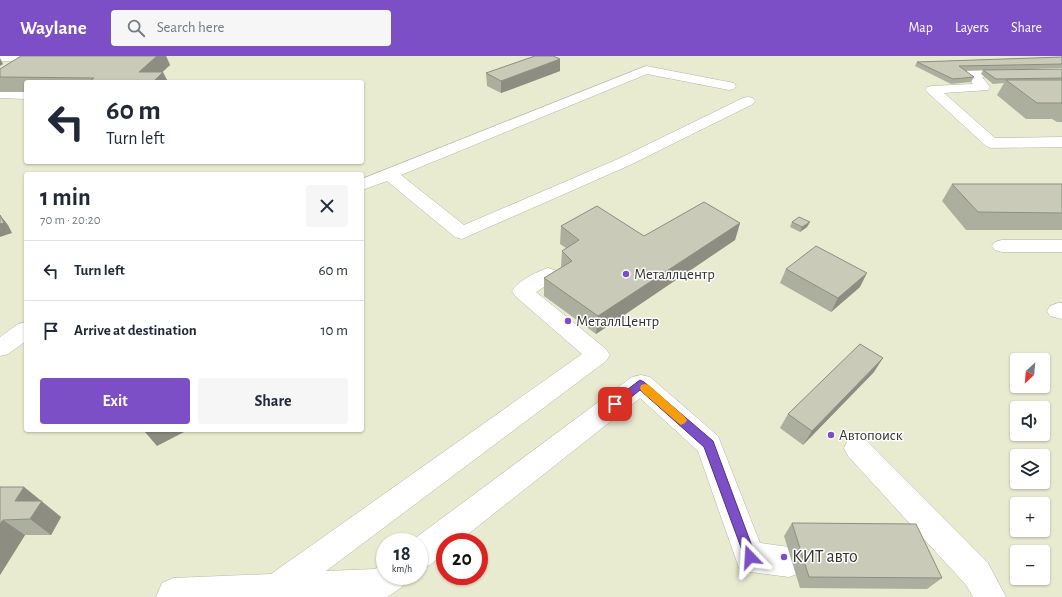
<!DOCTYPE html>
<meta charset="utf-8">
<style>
:root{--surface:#fff;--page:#f6f6f7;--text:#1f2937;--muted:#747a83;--line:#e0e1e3;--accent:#7d4fc7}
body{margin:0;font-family:"Alegreya Sans",sans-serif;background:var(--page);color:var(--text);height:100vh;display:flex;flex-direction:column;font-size:15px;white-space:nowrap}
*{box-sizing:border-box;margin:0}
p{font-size:13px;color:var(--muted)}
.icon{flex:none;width:22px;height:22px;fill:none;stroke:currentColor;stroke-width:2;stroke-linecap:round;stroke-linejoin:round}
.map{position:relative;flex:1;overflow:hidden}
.drawer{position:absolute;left:24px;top:116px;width:340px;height:260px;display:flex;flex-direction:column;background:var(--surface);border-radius:4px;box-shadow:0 1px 3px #0004}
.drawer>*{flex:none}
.banner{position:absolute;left:24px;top:24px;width:340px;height:84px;border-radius:4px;box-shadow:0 1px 3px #0004;background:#fff;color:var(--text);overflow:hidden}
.needle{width:26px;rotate:206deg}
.buttons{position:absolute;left:1010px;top:297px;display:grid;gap:8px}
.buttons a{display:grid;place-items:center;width:40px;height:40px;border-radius:4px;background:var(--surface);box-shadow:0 1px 3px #0004;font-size:20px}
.speed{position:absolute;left:376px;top:477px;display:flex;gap:8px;font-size:20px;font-weight:700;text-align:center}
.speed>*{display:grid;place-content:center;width:52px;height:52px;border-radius:50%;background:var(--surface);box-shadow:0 1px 3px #0004;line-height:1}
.speed small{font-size:10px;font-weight:400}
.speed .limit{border:6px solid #d22;background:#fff;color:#111}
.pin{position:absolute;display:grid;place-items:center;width:34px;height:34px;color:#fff;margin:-17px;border-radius:8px;box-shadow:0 2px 6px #0006}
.me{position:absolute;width:44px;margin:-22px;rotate:340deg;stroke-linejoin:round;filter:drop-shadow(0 0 3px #0008)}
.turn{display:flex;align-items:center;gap:14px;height:84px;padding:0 16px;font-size:18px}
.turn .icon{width:52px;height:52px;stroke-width:2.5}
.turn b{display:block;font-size:28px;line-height:34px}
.round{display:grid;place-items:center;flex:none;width:42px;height:42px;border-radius:4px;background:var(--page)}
.summary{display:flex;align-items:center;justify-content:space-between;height:68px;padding:0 16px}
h1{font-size:24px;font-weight:700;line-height:30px}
.button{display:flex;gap:8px;margin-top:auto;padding:8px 16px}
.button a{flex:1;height:46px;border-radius:4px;background:var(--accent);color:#fff;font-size:16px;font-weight:700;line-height:46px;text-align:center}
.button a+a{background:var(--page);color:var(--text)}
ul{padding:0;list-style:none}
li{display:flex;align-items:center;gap:12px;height:60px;padding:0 16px;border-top:1px solid var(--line)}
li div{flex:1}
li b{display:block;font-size:15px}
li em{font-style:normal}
header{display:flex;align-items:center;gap:24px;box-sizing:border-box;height:56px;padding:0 20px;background:var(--accent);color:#fff}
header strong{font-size:19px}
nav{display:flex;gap:22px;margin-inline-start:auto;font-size:14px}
.search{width:280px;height:36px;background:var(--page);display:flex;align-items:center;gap:10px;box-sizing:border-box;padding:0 14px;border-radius:4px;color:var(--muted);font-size:15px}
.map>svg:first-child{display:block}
</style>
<header>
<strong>Waylane</strong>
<div class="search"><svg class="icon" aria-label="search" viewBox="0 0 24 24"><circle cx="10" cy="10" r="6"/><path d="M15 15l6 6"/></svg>Search here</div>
<nav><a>Map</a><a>Layers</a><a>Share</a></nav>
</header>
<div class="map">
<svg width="1062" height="541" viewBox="0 0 1062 541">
<rect width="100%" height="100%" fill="#f4f6e2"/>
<path fill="#e8ebd0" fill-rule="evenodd" d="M 0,0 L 1062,0 L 1062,541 L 0,541 ZM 26,26 L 362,26 L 362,106 L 26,106 ZM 26,118 L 362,118 L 362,374 L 26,374 ZM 1017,304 L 1043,304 L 1043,330 L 1017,330 ZM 1017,352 L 1043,352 L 1043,378 L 1017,378 ZM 1017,400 L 1043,400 L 1043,426 L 1017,426 ZM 1017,448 L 1043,448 L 1043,474 L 1017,474 ZM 385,486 L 419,486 L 419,520 L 385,520 ZM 445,486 L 479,486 L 479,520 L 445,520 ZM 1017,496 L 1043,496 L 1043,522 L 1017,522 Z"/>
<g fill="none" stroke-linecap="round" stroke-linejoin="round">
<defs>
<g id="minor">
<polygon points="0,0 40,0 41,1 5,28 0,29 0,19 21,5 0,5"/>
<polygon points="646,10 729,26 734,27 736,30 734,33 729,34 647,18 401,119 464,169 618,103 743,42 748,41 753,42 755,45 753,48 630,109 462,183 455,181 387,125 362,134 362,123"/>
<polygon points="1062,11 1062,19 982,21 990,31 988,34 944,37 995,82 1062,81 1062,91 991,92 986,90 925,34 927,31 932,30 973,28 966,17 967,14 972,13"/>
<polygon points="0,34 26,35 26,43 0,42"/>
<polygon points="1002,184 1062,184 1062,196 1002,196 995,194 992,190 995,186"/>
<path d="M 548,212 L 555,214 L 558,219 L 555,224 L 536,236 L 606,293 L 610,299 L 606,305 L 326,515 L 375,513 L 385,507 L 385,520 L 407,520 L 402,531 L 387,541 L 156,541 L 162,527 L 173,522 L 271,518 L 582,298 L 515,240 L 512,235 C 518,225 536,216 548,212 Z"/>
<polygon points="1058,247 1062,247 1062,263 1050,260 1047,255 1050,250"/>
<polygon points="26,266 26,285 8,298 0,300 0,281 18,268"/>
<polygon points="641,319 650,321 718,380 760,487 789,491 800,495 804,506 800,517 789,521 750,516 739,512 698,395 640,342 458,486 445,486 445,496 430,509 419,513 419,486 410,486 632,321"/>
<polygon points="857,381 866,384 988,507 1006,541 973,541 966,529 848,400 844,392 848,384"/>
</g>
</defs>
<use href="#minor" stroke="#b4b6a3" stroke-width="1"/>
<use href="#minor" fill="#fff" fill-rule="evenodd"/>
</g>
<g fill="#adaf9e">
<polygon points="21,0 166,0 170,9 162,16 168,26 26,26 26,36 0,36 0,13"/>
<polygon points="1062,1 1062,12 964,15 974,21 971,26 951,28 915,10 917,6"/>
<polygon points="1062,13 1062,66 1057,66 1052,63 1026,63 997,39 1004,27 993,28 981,18 983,14"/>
<polygon points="560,15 501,37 487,30 486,17"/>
<polygon points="952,128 1062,128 1062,174 966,174 942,145"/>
<polygon points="792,166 810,166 807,171 800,176 790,171"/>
<polygon points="740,167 735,184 596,278 544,240 544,222 561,212 562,195 566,192 560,188 561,170 644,180"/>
<polygon points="786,213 860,231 831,256 780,227"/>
<polygon points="874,316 803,389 780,372 788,358"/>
<polygon points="0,431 24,431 61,461 51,479 25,479 0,519"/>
<polygon points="792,467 942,522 927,533 800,532 784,480"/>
</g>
<g fill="#8d8e81">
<polygon points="157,0 166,0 170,9 152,26 139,16"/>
<polygon points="0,2 3,8 0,10"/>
<polygon points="560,3 560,15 501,37 501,25"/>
<polygon points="163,16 168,26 153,26"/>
<polygon points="0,159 8,169 12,177 0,181"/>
<polygon points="810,166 807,171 800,176 802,171"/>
<polygon points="740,167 735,184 596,278 598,260"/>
<polygon points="867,217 860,231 831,256 838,242"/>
<polygon points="883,302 874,316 803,389 812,375"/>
<polygon points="150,374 188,374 157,390 145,376"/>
<polygon points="24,431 61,461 51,479 30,463 15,445"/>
<polygon points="3,464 25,479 0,519 0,468"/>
</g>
<g fill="#c9cbb8" stroke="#8d8e81">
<polygon points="21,0 157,0 139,16 163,16 153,26 127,26 128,25 90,25 94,22 0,21 0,13"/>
<polygon points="535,0 553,0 560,3 501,25 486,17"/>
<polygon points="1062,1 1062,8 959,10 974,21 953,23 917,6"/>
<polygon points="1062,13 1062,22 996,23 983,14"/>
<polygon points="1006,24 1062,24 1062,47 1037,47"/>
<polygon points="952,128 1062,128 1062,157 978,156"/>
<polygon points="704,146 740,167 598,260 544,222 572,205 562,195 579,184 561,170 597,150 644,180"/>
<polygon points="0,159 4,167 0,168"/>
<polygon points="799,161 810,166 802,171 792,166"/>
<polygon points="816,190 867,217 838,242 786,213"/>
<polygon points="860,288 883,302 812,375 788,358"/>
<polygon points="144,374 150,374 145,376"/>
<polygon points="0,431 24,431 15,445 42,445 30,463 3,464 0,468"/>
<polygon points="792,467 916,468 942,522 809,521"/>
</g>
<polygon fill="#7d4fc7" stroke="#513381" points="640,324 644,326 713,385 756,501 755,505 750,507 746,505 704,391 640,334 619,351 615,352 612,351 610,348 612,345"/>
<polygon fill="#f59e0b" points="645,328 649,329 685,361 687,364 685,367 681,369 678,367 641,335 640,332 641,329"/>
<g fill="#7d4fc7" stroke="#fff" stroke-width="1.5">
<circle cx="626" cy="218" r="4"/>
<circle cx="568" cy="265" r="4"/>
<circle cx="831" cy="379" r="4"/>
<circle cx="784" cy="501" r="4"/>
</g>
<g text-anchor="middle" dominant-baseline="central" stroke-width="3" stroke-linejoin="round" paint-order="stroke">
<g font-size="15" fill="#31322b" stroke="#fff" text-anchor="start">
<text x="634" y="218">Металлцентр</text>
<text x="576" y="265">МеталлЦентр</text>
<text x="839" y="379">Автопоиск</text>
</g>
<g font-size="18" fill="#31322b" stroke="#fff" text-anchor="start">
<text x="792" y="501">КИТ авто</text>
</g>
</g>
</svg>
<div class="buttons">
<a><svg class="needle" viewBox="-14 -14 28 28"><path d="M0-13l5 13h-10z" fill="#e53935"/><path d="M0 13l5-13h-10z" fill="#747a83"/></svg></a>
<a><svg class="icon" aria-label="sound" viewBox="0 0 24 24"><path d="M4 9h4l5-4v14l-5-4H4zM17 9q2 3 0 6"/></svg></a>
<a><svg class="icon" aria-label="layers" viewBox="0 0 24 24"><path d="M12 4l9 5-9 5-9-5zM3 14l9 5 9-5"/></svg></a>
<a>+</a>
<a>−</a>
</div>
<div class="speed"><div>18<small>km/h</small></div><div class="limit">20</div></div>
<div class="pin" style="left:615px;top:348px;background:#d93025"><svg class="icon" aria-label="arrive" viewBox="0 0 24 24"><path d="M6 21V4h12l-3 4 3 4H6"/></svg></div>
<svg class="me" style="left:750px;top:501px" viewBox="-20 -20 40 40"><path d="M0-17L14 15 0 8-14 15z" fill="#7d4fc7" stroke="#fff" stroke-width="4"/></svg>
<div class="banner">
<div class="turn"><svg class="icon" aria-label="left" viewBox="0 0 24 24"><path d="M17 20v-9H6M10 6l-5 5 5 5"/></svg><div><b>60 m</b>Turn left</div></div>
</div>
<section class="drawer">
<div class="summary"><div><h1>1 min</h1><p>70 m · 20:20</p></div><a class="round"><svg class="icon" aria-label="close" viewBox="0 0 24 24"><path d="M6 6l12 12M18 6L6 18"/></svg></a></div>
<ul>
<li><svg class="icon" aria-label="left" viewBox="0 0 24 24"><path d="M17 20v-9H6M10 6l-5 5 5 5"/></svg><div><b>Turn left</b></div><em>60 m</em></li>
<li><svg class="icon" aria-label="arrive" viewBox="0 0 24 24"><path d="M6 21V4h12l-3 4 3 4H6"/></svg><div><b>Arrive at destination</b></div><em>10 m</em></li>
</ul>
<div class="button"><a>Exit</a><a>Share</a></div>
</section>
</div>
